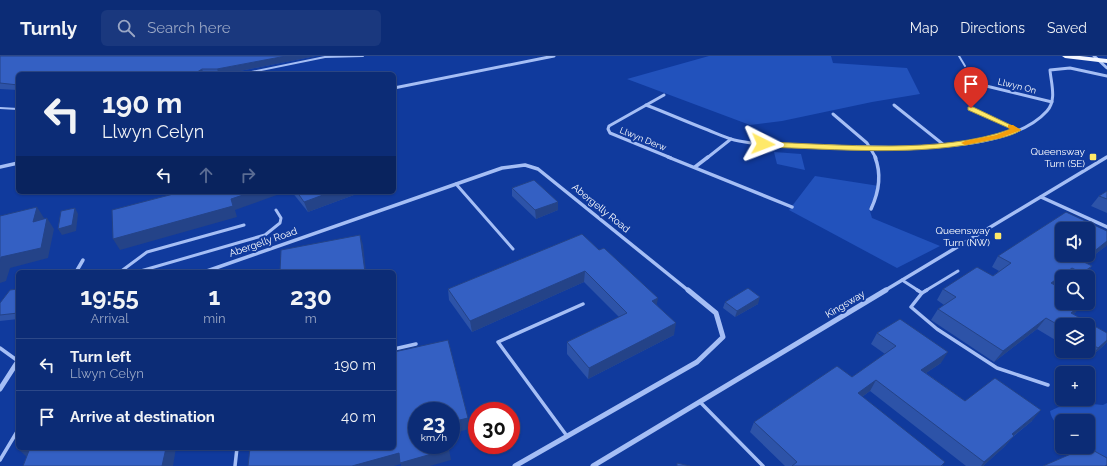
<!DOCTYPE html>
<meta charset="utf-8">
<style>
:root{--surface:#0c2c76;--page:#1a387e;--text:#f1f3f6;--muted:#9aa7c5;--line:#2c4888}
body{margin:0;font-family:Raleway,sans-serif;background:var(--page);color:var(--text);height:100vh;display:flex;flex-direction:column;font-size:15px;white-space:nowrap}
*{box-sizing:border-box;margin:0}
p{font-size:13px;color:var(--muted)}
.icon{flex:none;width:22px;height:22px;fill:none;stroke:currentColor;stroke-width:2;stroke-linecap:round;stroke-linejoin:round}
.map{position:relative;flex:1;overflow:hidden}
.side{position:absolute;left:16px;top:214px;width:380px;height:180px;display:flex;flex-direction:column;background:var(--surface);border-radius:6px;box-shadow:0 1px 3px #0004,0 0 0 1px var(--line)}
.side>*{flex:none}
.banner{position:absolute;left:16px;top:16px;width:380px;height:122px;border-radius:6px;box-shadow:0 1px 3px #0004,0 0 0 1px var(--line);background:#0c2c76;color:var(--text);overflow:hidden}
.fabs{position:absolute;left:1055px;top:166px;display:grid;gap:8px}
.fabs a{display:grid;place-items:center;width:40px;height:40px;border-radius:6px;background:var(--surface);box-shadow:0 1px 3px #0004,0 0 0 1px var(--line);font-size:20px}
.speed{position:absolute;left:408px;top:346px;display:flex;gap:8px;font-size:20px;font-weight:700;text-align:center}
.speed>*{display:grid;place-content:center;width:52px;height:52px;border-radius:50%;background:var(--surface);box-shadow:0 1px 3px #0004,0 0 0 1px var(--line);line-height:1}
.speed small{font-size:10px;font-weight:400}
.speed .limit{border:6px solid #d22;background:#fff;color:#111}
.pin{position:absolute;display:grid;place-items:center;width:34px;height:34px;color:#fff;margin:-41px -17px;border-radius:50% 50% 50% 0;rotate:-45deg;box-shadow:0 0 4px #0007}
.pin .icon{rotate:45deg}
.me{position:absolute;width:44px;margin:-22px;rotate:93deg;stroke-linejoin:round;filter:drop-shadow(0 0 3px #0008)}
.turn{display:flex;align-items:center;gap:14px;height:84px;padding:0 20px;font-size:18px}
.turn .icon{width:52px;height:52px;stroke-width:2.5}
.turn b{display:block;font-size:28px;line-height:34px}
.lanes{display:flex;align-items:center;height:38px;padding:0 20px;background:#0003;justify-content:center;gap:20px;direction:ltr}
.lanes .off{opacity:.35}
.eta{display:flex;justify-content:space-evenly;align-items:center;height:68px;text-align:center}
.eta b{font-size:24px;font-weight:700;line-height:28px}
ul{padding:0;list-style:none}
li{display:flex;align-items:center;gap:12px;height:52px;padding:0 20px;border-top:1px solid var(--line)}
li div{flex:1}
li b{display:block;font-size:15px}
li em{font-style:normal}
header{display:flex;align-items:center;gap:24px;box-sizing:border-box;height:56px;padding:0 20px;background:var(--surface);border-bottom:1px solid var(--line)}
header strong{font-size:19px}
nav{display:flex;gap:22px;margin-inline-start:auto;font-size:14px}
.search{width:280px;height:36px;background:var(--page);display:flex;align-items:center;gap:10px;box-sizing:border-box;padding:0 14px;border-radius:6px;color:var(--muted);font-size:15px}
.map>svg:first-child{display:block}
</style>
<header>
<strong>Turnly</strong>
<div class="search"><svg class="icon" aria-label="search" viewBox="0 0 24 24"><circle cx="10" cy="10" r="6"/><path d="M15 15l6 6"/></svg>Search here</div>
<nav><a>Map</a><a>Directions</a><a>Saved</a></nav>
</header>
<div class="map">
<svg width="1107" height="410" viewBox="0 0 1107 410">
<rect width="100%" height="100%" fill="#103a9d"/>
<g fill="#2252bc">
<polygon points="709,0 831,0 833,7 907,12 920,38 872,46 782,65 750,69 627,23"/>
<polygon points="774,96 801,98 805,114 777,108"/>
<polygon points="815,120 879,130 877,137 869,152 872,162 940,190 897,212 789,154"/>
<path d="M 1081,347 L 1103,349 L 1107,347 L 1107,404 L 1085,391 L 1088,391 L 1088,365 L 1062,365 L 1062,372 C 1056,367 1051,363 1050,355 L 1063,349 Z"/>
</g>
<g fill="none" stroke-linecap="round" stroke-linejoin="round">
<g stroke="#a5bef5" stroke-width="2">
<polyline points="959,0 965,10"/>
<polyline points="242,18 325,1 363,0"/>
<polyline points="0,52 18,53"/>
</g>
<g stroke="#a5bef5" stroke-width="3">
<polyline points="456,128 513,193"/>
<polyline points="120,216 147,196 244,169"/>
<polyline points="137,216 265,179 280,167 281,162 276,154"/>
<polyline points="902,224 919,235"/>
<polyline points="925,235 958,215"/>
</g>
<g stroke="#a5bef5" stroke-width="3.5">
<polyline points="917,234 922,237 927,234"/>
<polyline points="922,237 911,251 937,273 997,312 1048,329"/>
<polyline points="0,292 18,305"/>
<polyline points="394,293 416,288"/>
<polyline points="700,346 763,410"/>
<polyline points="567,380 498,286 583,248"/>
<polyline points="0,404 18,374"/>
<polyline points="235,410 237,392"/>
</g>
<g stroke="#a5bef5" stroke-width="3">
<polyline points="1094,0 1107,12"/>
<polyline points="978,28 1052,46"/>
<polyline points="394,32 554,0"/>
<polyline points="664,39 609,70 608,73 610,77 671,102"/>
<path d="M 646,49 C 667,57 687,66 708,74 C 718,78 728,83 739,85 C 769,91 798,89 827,90 C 884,91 1006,101 1047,55 C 1057,44 1051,27 1050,14 L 1070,12 L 1107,20"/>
<polyline points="894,49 944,89"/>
<polyline points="971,52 1017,74"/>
<polyline points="833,58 867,87 876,102"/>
<polyline points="707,102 731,83"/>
</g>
<g stroke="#a5bef5" stroke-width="3.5">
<polyline points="668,101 792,151"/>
<polyline points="0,111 18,107"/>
<polyline points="695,111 708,101"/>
<polyline points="1041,141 1107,171"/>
<path d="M 871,153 C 879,136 882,119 875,101"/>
<polyline points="76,216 83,204"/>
<polyline points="204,216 502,112 525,109 538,113 689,235"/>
<polyline points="884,235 1107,101"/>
</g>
<g stroke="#a5bef5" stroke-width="5">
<polyline points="0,333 18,305"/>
<polyline points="515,410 697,306 723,281 716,257 688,234"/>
<polyline points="593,410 886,234"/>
</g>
<polygon fill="#f3f6ff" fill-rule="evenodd" points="1062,0 1080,0 1107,3 1107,7 1065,2"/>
</g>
<g fill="#2d53a8">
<polygon points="0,0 316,0 225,18 18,18 18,34 0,33"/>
<polygon points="512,132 558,146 558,154 536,163 512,140"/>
<polygon points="1107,135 1107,157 1091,150 1099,140"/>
<polygon points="292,136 362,136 308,156"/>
<polygon points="582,178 657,249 674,279 588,323 567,298 567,286 619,261 584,226 472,276 449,244 448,233"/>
<polygon points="1106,190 1085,206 1092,210 1083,221 1062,221 1055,229 1076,256 1073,258 1107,277 1107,286 1102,291 1088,303 1074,295 1088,295 1088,269 1062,269 1062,288 1037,273 994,306 931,264 938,253 944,249 937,244 943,233 993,220 999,215 992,211 998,200"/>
<polygon points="18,233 18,263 0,265 0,247"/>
<polygon points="725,246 758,248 735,261 723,252"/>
<polygon points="877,277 941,307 926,317 965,345 1032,365 1014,380 1004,391 983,410 966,410 870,335 862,341 943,410 785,410 750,376 754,366 852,321 885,298 871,288"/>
</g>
<g fill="#244388">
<polygon points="286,0 316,0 225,18 219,18 217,13"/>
<polygon points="202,13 204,18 194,18"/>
<polygon points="252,136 285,136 235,154 237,161 120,194 113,183"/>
<polygon points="331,136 362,136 308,156 304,146"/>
<polygon points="558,146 558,154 536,163 535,154"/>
<polygon points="37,151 44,162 41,176 33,166"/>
<polygon points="75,152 78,158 76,175 62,179 58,173"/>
<polygon points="47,162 54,173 48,202 10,212 6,225 0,227 0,206 1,201"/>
<polygon points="360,179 363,189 366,216 365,216"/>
<polygon points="1107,185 1107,189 1106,190 1075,214 1082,205"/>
<polygon points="1092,210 1083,221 1079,221 1082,217"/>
<polygon points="1072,212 1065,221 1062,221 1062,224 1043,238 1051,227"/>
<polygon points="585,215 584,226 472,276 470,265"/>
<polygon points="760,241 758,248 735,261 737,255"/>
<polygon points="658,242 656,253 652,245"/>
<polygon points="1083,247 1076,256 1062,268 1071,257"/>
<polygon points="1046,262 1037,273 994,306 1003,295"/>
<polygon points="676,267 674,279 588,323 589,312"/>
<polygon points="1107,284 1107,286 1102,291 1088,303 1098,292"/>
<polygon points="948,296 941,307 914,325 921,314"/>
<polygon points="876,324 870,335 852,348 858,337"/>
<polygon points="1041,354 1032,365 1002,389 1012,378"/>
<polygon points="468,362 469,373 451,378 451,366"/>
<polygon points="1014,380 1004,391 983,410 981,410 984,406"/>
<polygon points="17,392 34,392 29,403"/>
<polygon points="166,392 176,392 173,410 162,410"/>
<polygon points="449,393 451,404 430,410 401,410 401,408 394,410 352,410 399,397"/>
</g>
<g fill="#3460c3" stroke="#244388" fill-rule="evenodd">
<polygon points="0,0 286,0 217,13 202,13 194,18 18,18 18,29 0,27"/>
<polygon points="534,124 558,146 535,154 512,132"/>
<polygon points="1107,135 1107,143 1099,140"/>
<polygon points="181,136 252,136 231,143 233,150 113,183 112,154"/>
<polygon points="297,136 331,136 304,146"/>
<polygon points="37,151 33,166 47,162 41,192 1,201 0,206 0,160"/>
<polygon points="75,152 72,169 58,173 61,155"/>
<path d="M 1066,156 L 1107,175 L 1107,185 L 1082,205 L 1092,210 L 1082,217 L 1072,212 L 1051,227 L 1062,233 L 1062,247 L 1083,247 L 1071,257 L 1107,277 L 1107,284 L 1098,292 L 1088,286 L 1088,269 L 1062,269 L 1062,271 L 1046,262 L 1003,295 L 938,253 L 956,241 L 943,233 L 977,211 L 993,220 L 1011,207 L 998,200 ZM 1062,173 L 1088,173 L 1088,199 L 1062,199 Z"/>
<polygon points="582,178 599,194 604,192 658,242 652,245 676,267 589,312 567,286 627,257 585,215 470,265 448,233"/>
<polygon points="360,179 365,216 280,216 281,194"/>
<polygon points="748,232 760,241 737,255 725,246"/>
<polygon points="18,233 18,257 0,259 0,247 10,234"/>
<polygon points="900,263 948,296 921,314 965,345 995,322 1041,354 1012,378 1014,380 984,406 876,324 858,337 945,406 941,410 792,410 797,406 754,366 837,310 852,321 896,290 877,277"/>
<polygon points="448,284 468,362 451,366 451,355 417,355 417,389 448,389 449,393 400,407 399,397 352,410 248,410 250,392 394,392 394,296"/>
<polygon points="1087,391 1107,402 1107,409 1105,410 1043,410"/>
<polygon points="30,392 166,392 162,410 23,410"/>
<polygon points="677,407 690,410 677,410"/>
</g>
<path fill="#ffe969" stroke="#a69744" d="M 968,51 L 973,51 L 1021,74 C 1014,79 1001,82 992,84 C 918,101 838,93 763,91 L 759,88 L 763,86 C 839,88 940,99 1011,73 L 968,54 Z"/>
<polygon fill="#f59e0b" points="1008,69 1013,69 1021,74 1000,82 965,89 961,87 965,85 996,79 1011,73 1008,72"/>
<g fill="#ffe969" stroke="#103a9d" stroke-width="1.5">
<rect x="1089" y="97" width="8" height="8" rx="2"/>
<rect x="994" y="176" width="8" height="8" rx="2"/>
</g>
<g text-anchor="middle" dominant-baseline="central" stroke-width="4" stroke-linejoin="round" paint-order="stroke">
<g font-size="9" fill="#fff" stroke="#103a9d">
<text transform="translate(1017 30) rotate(14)">Llwyn On</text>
<text transform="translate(643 83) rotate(22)">Llwyn Derw</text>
</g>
<g font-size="10" fill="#fff" stroke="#103a9d" text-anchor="end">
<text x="1085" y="95">Queensway<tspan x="1085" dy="12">Turn (SE)</tspan></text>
<text x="990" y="174">Queensway<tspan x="990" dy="12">Turn (NW)</tspan></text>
</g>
<g font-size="10" fill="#fff" stroke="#103a9d">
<text transform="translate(601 152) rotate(39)">Abergelly Road</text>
<text transform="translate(263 186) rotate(-19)">Abergelly Road</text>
<text transform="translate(845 248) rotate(-31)">Kingsway</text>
</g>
</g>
</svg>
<div class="fabs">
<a><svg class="icon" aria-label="sound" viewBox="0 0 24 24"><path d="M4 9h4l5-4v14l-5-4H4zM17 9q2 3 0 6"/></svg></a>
<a><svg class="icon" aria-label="search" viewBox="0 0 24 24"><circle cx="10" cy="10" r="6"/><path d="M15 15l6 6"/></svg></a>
<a><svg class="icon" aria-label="layers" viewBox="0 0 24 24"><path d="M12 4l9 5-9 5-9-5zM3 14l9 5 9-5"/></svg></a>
<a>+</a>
<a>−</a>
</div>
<div class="speed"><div>23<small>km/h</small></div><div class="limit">30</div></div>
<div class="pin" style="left:971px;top:52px;background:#d93025"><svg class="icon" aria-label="arrive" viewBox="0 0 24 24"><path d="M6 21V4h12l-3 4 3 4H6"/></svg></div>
<svg class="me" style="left:763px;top:88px" viewBox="-20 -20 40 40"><path d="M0-17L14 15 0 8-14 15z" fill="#ffe969" stroke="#fff" stroke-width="4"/></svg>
<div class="banner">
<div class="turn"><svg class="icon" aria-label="left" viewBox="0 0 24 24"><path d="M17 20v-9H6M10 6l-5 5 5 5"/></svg><div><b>190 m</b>Llwyn Celyn</div></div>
<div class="lanes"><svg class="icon" aria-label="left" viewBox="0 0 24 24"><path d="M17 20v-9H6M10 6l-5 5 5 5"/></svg><svg class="icon off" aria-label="ahead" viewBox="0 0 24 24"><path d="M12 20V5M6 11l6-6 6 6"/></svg><svg class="icon off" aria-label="right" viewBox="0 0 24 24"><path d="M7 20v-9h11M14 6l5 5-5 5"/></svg></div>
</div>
<section class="side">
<div class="eta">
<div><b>19:55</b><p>Arrival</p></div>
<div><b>1</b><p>min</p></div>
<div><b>230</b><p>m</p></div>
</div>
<ul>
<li><svg class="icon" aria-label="left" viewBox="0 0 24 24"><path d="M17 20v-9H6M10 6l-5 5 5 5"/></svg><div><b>Turn left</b><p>Llwyn Celyn</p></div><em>190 m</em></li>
<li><svg class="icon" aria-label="arrive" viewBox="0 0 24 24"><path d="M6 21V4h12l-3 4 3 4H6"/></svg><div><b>Arrive at destination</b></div><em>40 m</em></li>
</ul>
</section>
</div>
